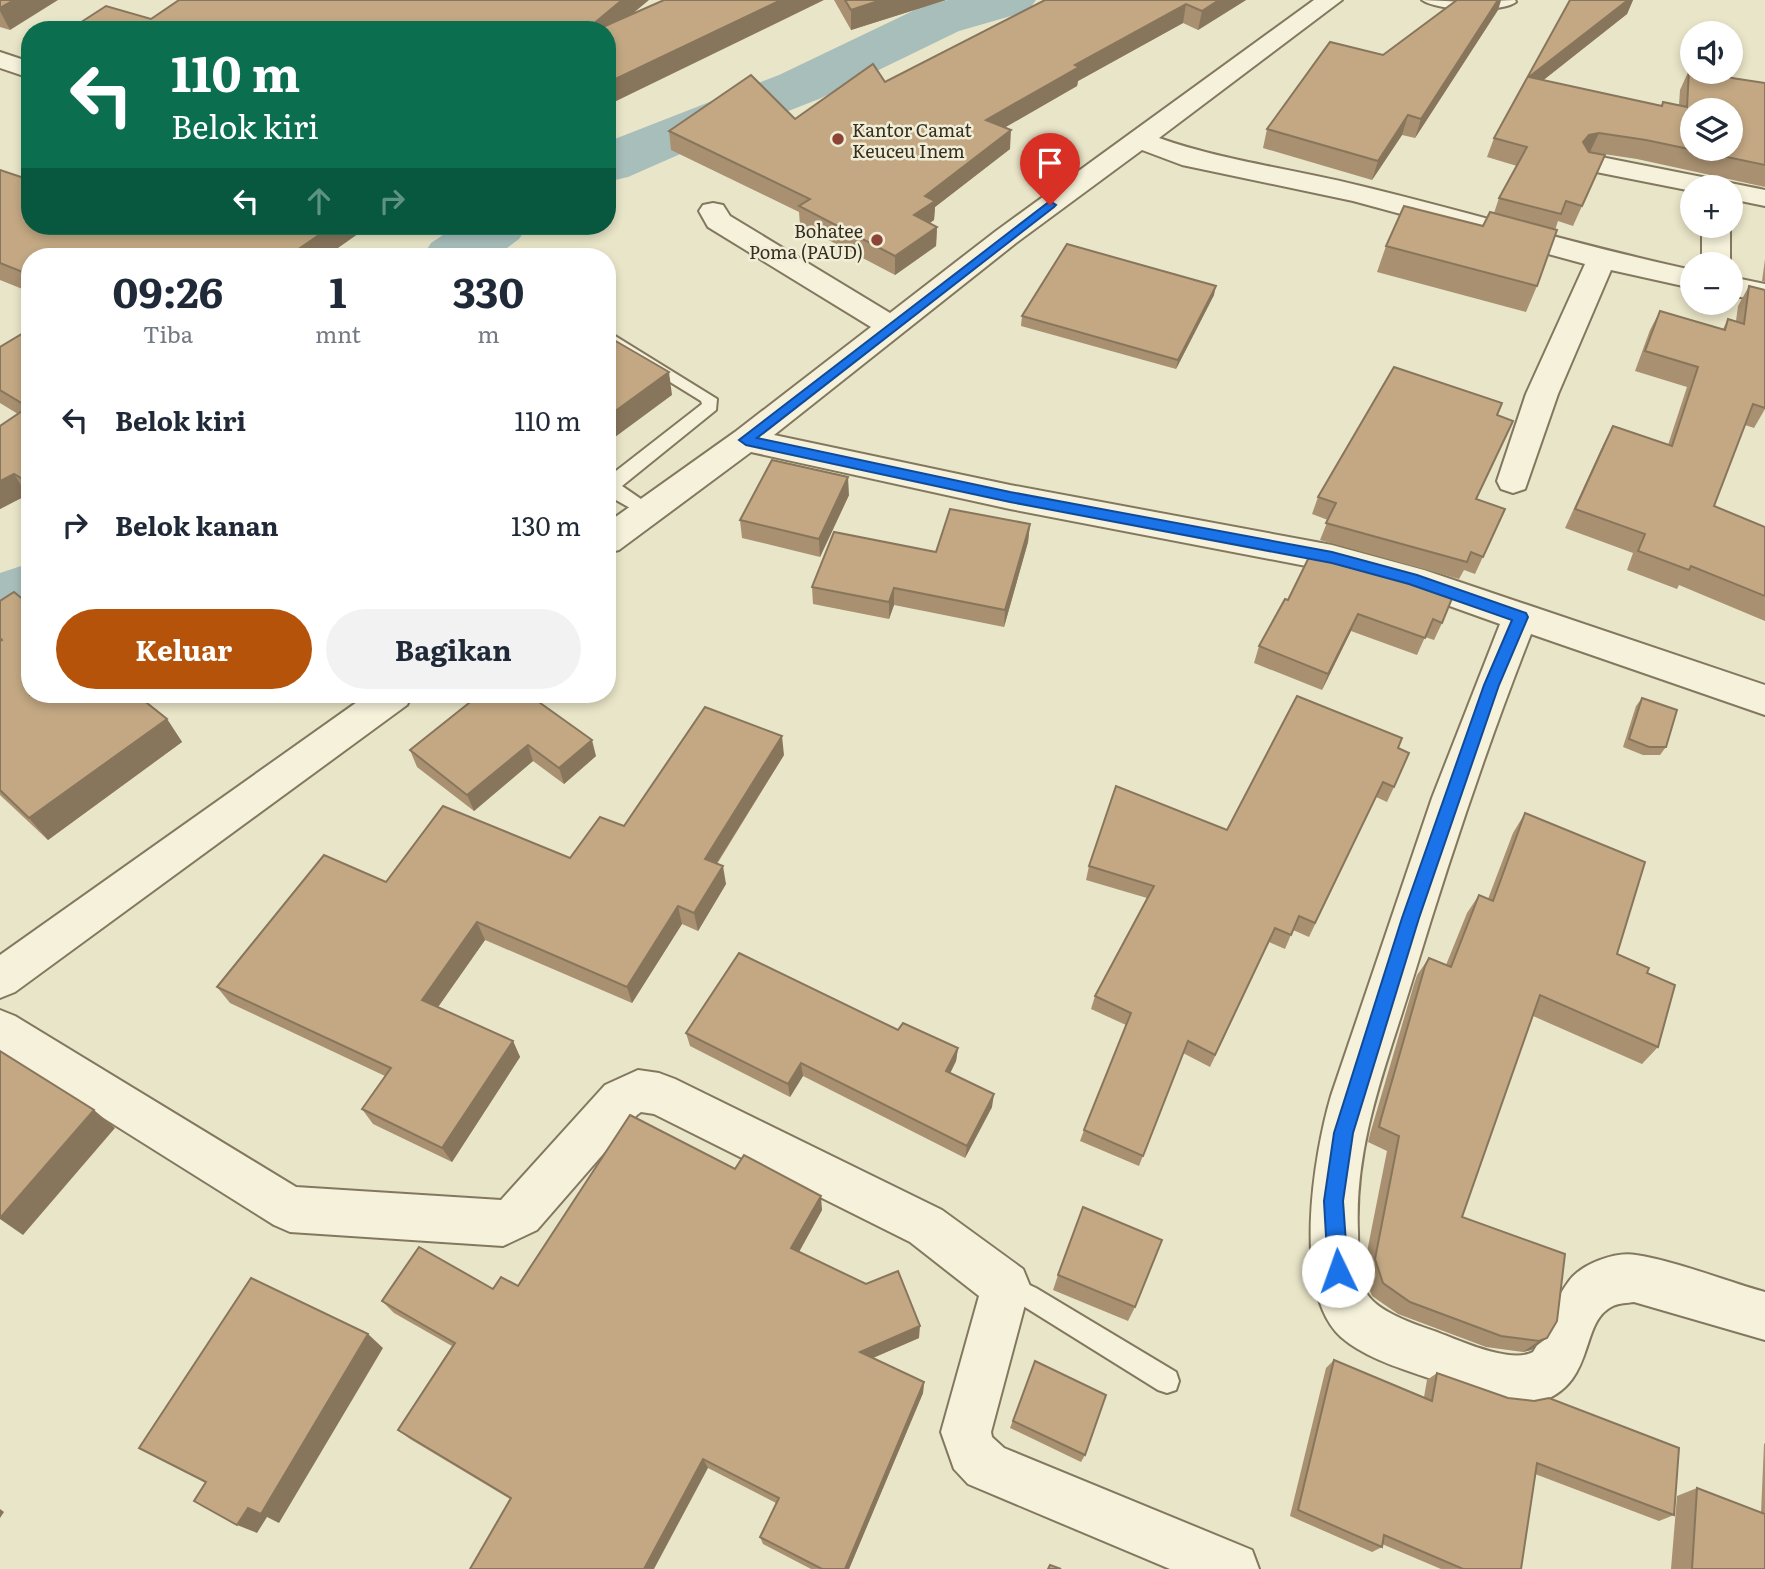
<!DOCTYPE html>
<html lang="id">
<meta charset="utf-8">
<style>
:root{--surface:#fff;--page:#f2f2f3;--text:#1f2937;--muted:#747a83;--accent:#b45309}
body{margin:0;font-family:Literata,serif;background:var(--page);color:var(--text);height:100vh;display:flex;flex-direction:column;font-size:26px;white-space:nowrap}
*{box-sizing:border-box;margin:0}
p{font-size:23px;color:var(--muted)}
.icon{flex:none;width:38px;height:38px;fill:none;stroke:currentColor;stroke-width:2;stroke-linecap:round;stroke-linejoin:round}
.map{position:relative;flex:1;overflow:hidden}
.panel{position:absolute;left:21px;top:248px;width:595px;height:455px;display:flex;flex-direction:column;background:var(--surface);border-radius:28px;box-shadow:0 4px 10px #0003}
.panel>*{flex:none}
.hud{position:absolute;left:21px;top:21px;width:595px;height:214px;border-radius:28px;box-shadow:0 4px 10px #0003;background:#0b6e4f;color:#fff;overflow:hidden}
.buttons{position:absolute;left:1680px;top:21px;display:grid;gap:14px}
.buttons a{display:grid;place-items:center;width:63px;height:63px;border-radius:50%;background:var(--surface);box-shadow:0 4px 10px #0003;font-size:35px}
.pin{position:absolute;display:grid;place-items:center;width:60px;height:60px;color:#fff;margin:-72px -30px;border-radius:50% 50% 50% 0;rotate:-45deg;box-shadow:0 0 7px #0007}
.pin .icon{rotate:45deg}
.me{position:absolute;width:77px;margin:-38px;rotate:357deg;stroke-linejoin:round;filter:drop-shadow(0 0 5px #0008)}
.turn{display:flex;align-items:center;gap:24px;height:147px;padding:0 35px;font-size:32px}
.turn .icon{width:91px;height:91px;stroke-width:2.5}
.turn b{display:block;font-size:49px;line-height:60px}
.lanes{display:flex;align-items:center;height:66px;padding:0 35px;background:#0003;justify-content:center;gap:35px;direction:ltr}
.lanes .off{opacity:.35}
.eta{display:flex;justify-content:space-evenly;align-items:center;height:119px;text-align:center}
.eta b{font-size:42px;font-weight:700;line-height:49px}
.action{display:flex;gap:14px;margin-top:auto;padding:14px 35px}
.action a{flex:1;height:80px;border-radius:42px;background:var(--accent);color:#fff;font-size:28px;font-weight:700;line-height:80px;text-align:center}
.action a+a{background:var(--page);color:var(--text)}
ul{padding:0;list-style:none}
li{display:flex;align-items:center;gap:21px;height:105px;padding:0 35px}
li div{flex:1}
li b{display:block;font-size:26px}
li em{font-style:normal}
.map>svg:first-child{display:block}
</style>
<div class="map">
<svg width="1765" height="1569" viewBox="0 0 1765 1569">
<rect width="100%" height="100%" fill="#e9e5c8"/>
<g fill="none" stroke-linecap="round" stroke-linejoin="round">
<g fill="#a8bebb" fill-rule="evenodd">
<polygon points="948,0 1036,0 1028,11 959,31 819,99 694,148 628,177 607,182 607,142 779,75 921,7"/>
<polygon points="456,226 528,226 519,239 495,257 422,257 431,243"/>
<polygon points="30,563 30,629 0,638 0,573"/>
</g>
<defs>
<g id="lane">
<path d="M 1422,0 L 1468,2 L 1515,0 L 1516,2 C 1501,13 1437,11 1422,0 Z"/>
<polygon points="607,331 717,399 716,410 622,486 654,508 656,512 648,518 607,495 607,478 702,404 701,401 607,343"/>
<polygon points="1006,1274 1036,1288 1176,1372 1179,1381 1176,1390 1167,1393 1158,1390 1020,1304 998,1294 994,1286 998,1278"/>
</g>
<g id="street">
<path d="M 1314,0 L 1342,0 L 1159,138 C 1224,161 1293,169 1361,186 C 1472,213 1581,246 1692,270 L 1692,288 L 1611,270 L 1558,394 L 1525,489 L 1513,493 L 1501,489 L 1497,481 L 1526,394 L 1585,264 L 1353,201 L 1182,165 L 1142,150 L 1016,243 L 774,435 L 1010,485 L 1332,545 L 1424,570 L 1765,685 L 1765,715 L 1531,634 C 1487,746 1449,860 1414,975 C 1388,1061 1354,1141 1358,1232 C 1358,1251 1359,1272 1365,1290 C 1373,1311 1417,1325 1437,1332 C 1460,1341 1511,1364 1533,1352 C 1548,1330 1552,1303 1569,1281 C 1581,1264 1616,1251 1636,1255 C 1676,1261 1725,1281 1765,1292 L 1765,1340 L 1634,1302 C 1628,1303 1619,1303 1613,1306 C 1577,1323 1599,1386 1534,1404 C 1503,1412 1465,1392 1437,1381 C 1406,1370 1366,1359 1341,1337 C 1291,1291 1314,1154 1331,1096 L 1432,798 L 1500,624 L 1405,590 L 1332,571 L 1010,509 L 751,452 L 619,550 L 607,553 L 607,523 L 735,432 L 871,327 L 708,227 L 699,211 L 703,205 L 713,203 L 723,205 L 730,216 L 890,313 L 996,231 Z"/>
<polygon points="0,52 30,62 30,78 0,68"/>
<path d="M 1591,155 L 1712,179 C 1729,183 1746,186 1765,190 L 1765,206 L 1731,199 L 1731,187 L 1692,187 L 1692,191 L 1581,169 L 1577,163 L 1581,157 Z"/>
<rect x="1702" y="226" width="28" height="38"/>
<polygon points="1731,277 1765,284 1765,302 1731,295"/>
<polygon points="367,695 412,695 407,705 15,992 0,998 0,955"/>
<polygon points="0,1010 15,1016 296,1187 501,1200 605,1085 638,1070 659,1073 675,1079 942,1210 1023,1269 1030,1286 991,1432 992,1437 1004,1448 1252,1550 1259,1569 1170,1569 968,1484 954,1469 941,1432 979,1296 910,1242 654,1114 641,1112 637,1115 537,1230 503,1246 290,1232 274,1225 0,1053"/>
</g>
</defs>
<use href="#lane" stroke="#83785f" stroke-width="4"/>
<use href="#street" stroke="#83785f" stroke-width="4"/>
<use href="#lane" fill="#f5f1da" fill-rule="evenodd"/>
<use href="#street" fill="#f5f1da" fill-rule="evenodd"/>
</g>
<g fill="#a89071">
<polygon points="0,0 10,30 0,27"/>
<polygon points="834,0 946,0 851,30"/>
<polygon points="1045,0 1246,0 1198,30 1183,23 1078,81 1077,86 1005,127 1010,149 935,207 934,220 929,223 937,227 936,246 895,275 800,225 799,212 671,150 669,131 795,119 885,82"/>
<polygon points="1457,0 1501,0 1498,10 1415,138 1402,135 1372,180 1263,148 1267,129 1383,55"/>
<polygon points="1570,0 1633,0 1627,14 1543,80 1661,106 1663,102 1679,105 1680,90 1689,70 1765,83 1765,187 1637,159 1590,152 1605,155 1573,226 1558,221 1537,286 1526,312 1377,272 1386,246 1483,226 1494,213 1499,198 1517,166 1487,157 1494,138"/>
<polygon points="0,170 30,226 369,226 325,257 30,257 30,292 0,280"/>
<polygon points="1765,259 1765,282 1762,281"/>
<polygon points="1749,286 1765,290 1765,409 1754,428 1745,425 1714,506 1765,527 1765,621 1679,585 1677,589 1627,570 1633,553 1565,528 1603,445 1613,426 1668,445 1687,387 1635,371 1650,330 1660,311 1723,329 1728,319 1736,321 1738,306"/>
<polygon points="1214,295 1176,369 1021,326 1022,316"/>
<polygon points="30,329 30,496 27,495 0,509 0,426 18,414 0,403 0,347"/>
<polygon points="1497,415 1476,499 1505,509 1475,574 1464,570 1459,579 1320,540 1328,520 1312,514 1318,497"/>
<polygon points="849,495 820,557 742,538 740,520"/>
<polygon points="1030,524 1028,542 1004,627 894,605 889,619 813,604 812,587"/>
<polygon points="1312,551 1442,623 1434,640 1425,637 1417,655 1351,631 1322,690 1254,663 1259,646 1288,600"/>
<polygon points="0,601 167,719 182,742 48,840 0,795"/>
<polygon points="258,695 278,695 268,702"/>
<polygon points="479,695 596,756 564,784 533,761 474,811 417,767 410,750"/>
<polygon points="1642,698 1666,747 1660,755 1643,755 1623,747 1636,706"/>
<polygon points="1398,748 1394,787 1387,802 1376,797 1309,937 1293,930 1285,949 1269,942 1210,1067 1183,1053 1139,1166 1080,1141 1084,1130 1126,1025 1091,1009 1095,996 1147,898 1086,880 1089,866 1227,830"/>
<polygon points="784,755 717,864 726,884 698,931 682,924 632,1003 485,940 438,1007 513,1041 520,1057 452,1162 373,1124 362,1109 385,1076 230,1003 217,987 386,882 570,858 624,826"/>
<polygon points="1525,813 1617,954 1647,973 1658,1047 1642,1064 1533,1016 1462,1217 1557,1321 1531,1350 1523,1352 1486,1347 1398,1314 1372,1296 1363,1272 1387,1151 1368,1142 1370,1134 1414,984 1417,975 1429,958 1446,965 1467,913 1479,895 1488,899 1513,833"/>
<polygon points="898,1030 958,1048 956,1061 950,1073 992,1107 965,1158 803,1076 790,1097 690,1046 686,1033"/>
<polygon points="735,1169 822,1210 799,1252 919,1338 873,1358 924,1382 923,1393 849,1569 811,1569 763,1544 760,1537 776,1503 708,1468 510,1499 410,1439 398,1430 452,1346 394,1313 382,1301 518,1286"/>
<polygon points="1058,1275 1135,1307 1128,1321 1053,1290"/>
<polygon points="1334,1360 1424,1397 1427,1380 1437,1373 1674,1515 1659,1521 1535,1474 1521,1569 1441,1569 1382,1544 1382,1547 1372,1552 1290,1516 1326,1368"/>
<polygon points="1035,1361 1085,1455 1081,1462 1010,1428"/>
<polygon points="1765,1443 1765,1569 1671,1569 1677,1496 1697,1488 1761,1513 1764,1444"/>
</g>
<g fill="#88765c">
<polygon points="14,0 58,0 10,30 0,11 0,8"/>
<polygon points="622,0 649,0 607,35 607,30 586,30"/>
<polygon points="781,0 824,0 608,105 607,83"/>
<polygon points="881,0 946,0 851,30 851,10"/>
<polygon points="1219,0 1246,0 1198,30 1202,11"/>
<polygon points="1498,0 1501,0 1498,10 1415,138 1421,119"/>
<polygon points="1628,0 1633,0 1627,14 1522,97 1529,77"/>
<polygon points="1186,4 1183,23 1078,81 1077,86 985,139 986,120 1075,65"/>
<polygon points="1408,115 1402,135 1372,180 1378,161"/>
<polygon points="1011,130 1010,149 935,207 934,220 914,235 914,215 925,196"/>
<polygon points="1599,133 1590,152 1575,162 1583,142 1589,135"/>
<polygon points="332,226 369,226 325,257 287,257"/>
<polygon points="937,227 936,246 895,275 895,256"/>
<polygon points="1216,286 1214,295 1176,369 1178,360"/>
<polygon points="669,372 672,395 607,443 607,417"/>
<polygon points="30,471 30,492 21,478"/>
<polygon points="14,474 27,495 0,509 0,481"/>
<polygon points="848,477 849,495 820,557 819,539"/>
<polygon points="1030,524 1028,542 1004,627 1005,610"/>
<polygon points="894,588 894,605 889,619 889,602"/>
<polygon points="1358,614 1351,631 1322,690 1328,674"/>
<polygon points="263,695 278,695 268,702"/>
<polygon points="167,719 182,742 48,840 29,818"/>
<polygon points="782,736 784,755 708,877 705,859"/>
<polygon points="592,740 596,756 564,784 559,768"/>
<polygon points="528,745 533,761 474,811 467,795"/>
<polygon points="723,866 726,884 698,931 694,913"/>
<polygon points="678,906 682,924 632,1003 627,987"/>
<polygon points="477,922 485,940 431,1017 422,1000"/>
<polygon points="513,1041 520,1057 452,1162 442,1148"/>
<polygon points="958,1048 956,1061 945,1084 946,1071"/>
<polygon points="801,1063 803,1076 790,1097 788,1084"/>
<polygon points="994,1094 992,1107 965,1158 967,1146"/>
<polygon points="94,1110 115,1128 23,1235 0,1219 0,1218"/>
<polygon points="821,1196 822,1210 794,1261 791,1248"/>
<polygon points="920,1326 919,1338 861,1363 860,1352"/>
<polygon points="368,1334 383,1348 279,1523 267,1517 257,1533 237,1525 248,1508"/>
<polygon points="1547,1338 1531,1350 1523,1352 1539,1341"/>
<polygon points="924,1382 923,1393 849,1569 845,1569"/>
<polygon points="703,1459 708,1468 654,1569 644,1569"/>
<polygon points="0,1509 4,1512 0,1518"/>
</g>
<g fill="#c3a883" stroke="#88765c" stroke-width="2" fill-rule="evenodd">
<polygon points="0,0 14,0 0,8"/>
<polygon points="179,0 622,0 586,30 69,30 106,6 151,19"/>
<polygon points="664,0 781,0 607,83 607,30 596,30"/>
<polygon points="845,0 881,0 851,10"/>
<polygon points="1045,0 1219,0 1202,11 1186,4 1075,65 1079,67 986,120 1011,130 925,196 935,201 914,215 937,227 895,256 799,206 810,199 669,131 751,75 795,119 873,64 885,82"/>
<polygon points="1457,0 1498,0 1421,119 1408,115 1378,161 1267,129 1330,42 1383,55"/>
<path d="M 1570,0 L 1628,0 L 1529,77 L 1662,106 L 1663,102 L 1687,107 L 1689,70 L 1692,72 L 1765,83 L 1765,165 L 1646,140 L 1599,133 L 1589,135 L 1583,142 L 1589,152 L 1605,155 L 1582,206 L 1566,201 L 1561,214 L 1499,198 L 1527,147 L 1494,138 ZM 1692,110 L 1731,110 L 1731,149 L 1692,149 Z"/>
<polygon points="0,170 30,180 30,226 332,226 287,257 30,257 30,275 0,263"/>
<polygon points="1404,206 1483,226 1490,212 1557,230 1537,286 1386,246"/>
<polygon points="1067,244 1216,286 1178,360 1022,316"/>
<polygon points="1749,286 1765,290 1765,408 1753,404 1714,506 1765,527 1765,596 1691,566 1689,570 1638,551 1645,534 1575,509 1613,426 1672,446 1698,367 1645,351 1660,311 1725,330 1728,319 1744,324"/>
<polygon points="30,329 30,471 21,478 14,474 0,481 0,426 28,407 0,390 0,347"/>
<polygon points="607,336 669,372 607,417"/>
<polygon points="1394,367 1502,403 1497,415 1513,421 1476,499 1505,509 1483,557 1471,552 1467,562 1326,523 1336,503 1318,497"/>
<polygon points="772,460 848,477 819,539 740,520"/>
<polygon points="950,509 1030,524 1005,610 894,588 889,602 812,587 834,532 936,552"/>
<polygon points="1312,551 1412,575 1455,591 1442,623 1433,619 1425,638 1358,614 1328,674 1259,646 1285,599 1288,600"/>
<polygon points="14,592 30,605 30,695 137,695 167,719 29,818 0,790 0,641 2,640 0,638 0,601"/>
<polygon points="479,695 529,695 592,740 559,768 528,745 467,795 410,750"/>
<polygon points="1297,696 1402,738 1398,748 1409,753 1394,787 1383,782 1315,923 1299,916 1291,935 1275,928 1215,1055 1188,1041 1143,1156 1084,1130 1131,1013 1095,996 1154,886 1089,866 1116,786 1227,830"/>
<polygon points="1642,698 1677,710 1666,747 1649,747 1629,739"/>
<polygon points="705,707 782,736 705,859 723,866 694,913 678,906 627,987 477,922 422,1000 513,1041 442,1148 362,1109 391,1068 217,987 324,855 386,882 443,806 570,858 600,817 624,826"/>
<polygon points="1525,813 1645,862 1617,954 1649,968 1647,973 1675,985 1658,1047 1540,995 1462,1217 1565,1254 1557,1321 1547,1338 1539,1341 1501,1336 1410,1302 1383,1283 1375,1259 1399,1136 1379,1127 1381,1119 1425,966 1429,958 1451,967 1479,895 1493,901"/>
<polygon points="739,953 898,1030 903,1023 958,1048 946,1071 994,1094 967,1146 801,1063 788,1084 686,1033"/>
<polygon points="0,1051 94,1110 0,1218"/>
<polygon points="630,1115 735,1169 744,1155 821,1196 791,1248 866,1284 898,1271 920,1326 860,1352 924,1382 845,1569 822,1569 760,1537 779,1498 703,1459 644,1569 470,1569 511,1498 398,1430 455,1343 382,1301 419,1247 493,1289 501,1277 518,1286"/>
<polygon points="1083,1207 1162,1240 1135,1307 1058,1275"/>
<polygon points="251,1278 368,1334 261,1514 248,1508 237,1525 194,1501 206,1482 139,1448"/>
<polygon points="1334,1360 1432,1401 1437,1373 1508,1398 1534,1401 1549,1398 1679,1448 1674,1515 1537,1463 1521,1569 1463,1569 1384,1535 1382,1547 1298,1510"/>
<polygon points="1035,1361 1106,1395 1085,1455 1013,1421"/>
<polygon points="1697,1488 1765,1514 1765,1569 1692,1569"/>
<polygon points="1050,1565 1061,1569 1048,1569"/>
</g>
<polygon fill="#1a73e8" stroke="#114b97" stroke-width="2" points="1050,201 1056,205 1054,207 757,438 1010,492 1332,552 1417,575 1526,613 1528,617 1499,685 1419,918 1353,1133 1343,1201 1348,1271 1345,1278 1338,1281 1331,1278 1328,1271 1324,1201 1334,1133 1402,918 1484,685 1512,620 1409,584 1332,563 1010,502 746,445 739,440"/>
<g fill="#8b4436" stroke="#f1eed7" stroke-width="2.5">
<circle cx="838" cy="139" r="7"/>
<circle cx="877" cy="240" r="7"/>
</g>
<g text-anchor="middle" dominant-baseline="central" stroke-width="5" stroke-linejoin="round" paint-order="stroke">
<g font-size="18" fill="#352e21" stroke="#f1eed7" text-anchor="start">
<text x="852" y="129">Kantor Camat<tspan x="852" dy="21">Keuceu Inem</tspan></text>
<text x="863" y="230" text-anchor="end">Bohatee<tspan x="863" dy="21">Poma (PAUD)</tspan></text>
</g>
</g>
</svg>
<div class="buttons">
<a><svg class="icon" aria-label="sound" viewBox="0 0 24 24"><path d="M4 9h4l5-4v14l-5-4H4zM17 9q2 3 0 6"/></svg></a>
<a><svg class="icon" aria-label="layers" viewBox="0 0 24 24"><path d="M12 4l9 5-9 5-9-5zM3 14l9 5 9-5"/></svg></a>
<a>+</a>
<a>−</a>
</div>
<div class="pin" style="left:1050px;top:205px;background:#d93025"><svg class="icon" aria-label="arrive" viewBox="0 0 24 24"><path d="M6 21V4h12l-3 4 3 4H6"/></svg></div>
<svg class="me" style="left:1338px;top:1271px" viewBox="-20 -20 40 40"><circle r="19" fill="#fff"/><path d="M0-13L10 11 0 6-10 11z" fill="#1a73e8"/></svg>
<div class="hud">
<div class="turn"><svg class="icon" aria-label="left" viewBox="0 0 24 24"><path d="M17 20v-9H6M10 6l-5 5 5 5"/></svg><div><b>110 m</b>Belok kiri</div></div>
<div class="lanes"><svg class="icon" aria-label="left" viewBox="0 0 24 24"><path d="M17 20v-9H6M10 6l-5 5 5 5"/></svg><svg class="icon off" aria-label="ahead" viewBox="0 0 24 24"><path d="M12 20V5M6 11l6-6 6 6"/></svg><svg class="icon off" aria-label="right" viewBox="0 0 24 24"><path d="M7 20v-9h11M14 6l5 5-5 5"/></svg></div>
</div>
<section class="panel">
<div class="eta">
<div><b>09:26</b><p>Tiba</p></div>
<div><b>1</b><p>mnt</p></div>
<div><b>330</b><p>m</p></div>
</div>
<ul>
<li><svg class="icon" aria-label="left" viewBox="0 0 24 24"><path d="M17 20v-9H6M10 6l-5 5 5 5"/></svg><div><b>Belok kiri</b></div><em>110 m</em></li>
<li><svg class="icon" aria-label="right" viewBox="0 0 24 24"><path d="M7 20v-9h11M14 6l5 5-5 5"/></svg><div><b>Belok kanan</b></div><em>130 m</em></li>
</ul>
<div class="action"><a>Keluar</a><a>Bagikan</a></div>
</section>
</div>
